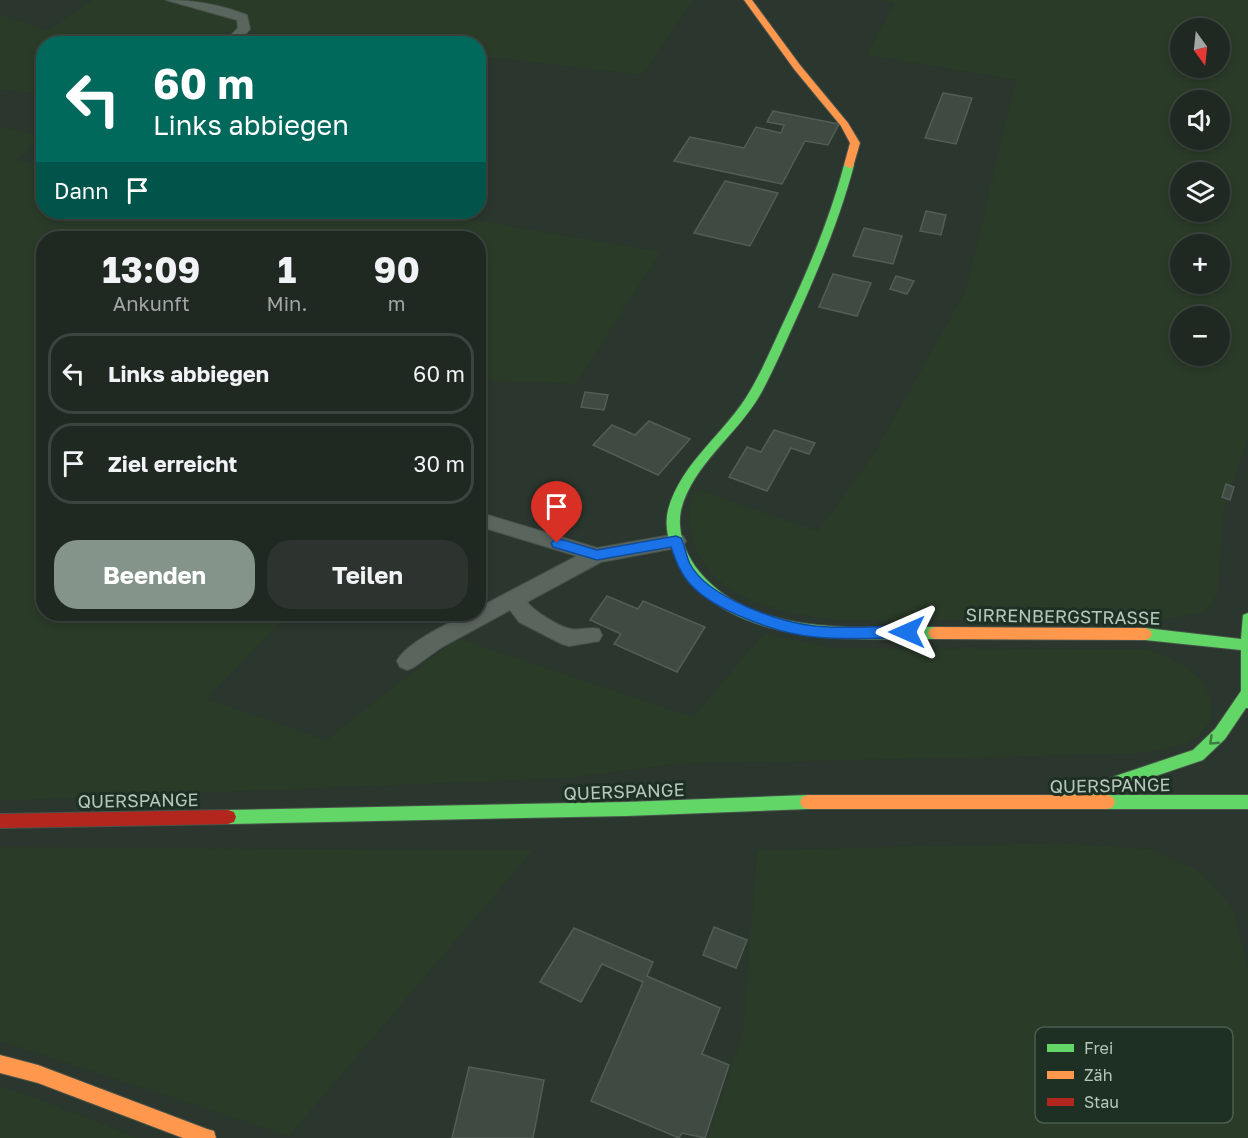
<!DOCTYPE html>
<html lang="de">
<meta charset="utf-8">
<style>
:root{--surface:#202822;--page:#2d342f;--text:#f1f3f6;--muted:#a2a6a5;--line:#3d4440;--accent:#84948a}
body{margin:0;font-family:"Golos Text",sans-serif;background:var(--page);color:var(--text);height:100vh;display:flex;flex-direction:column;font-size:22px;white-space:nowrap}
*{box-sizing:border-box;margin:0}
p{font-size:20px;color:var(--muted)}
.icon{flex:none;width:33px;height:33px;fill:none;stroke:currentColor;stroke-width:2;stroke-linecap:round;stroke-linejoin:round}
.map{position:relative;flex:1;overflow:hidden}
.details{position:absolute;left:36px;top:231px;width:450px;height:390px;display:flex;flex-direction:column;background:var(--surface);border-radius:24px;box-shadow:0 3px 9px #0003,0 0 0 2px var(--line)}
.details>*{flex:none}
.top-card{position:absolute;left:36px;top:36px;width:450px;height:183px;border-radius:24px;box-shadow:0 3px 9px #0003,0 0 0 2px var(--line);background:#00695c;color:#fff;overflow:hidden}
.needle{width:39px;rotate:165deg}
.controls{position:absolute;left:1170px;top:18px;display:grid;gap:12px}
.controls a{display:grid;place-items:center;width:60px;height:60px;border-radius:50%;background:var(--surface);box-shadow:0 3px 9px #0003,0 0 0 2px var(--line);font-size:30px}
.pin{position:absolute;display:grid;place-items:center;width:51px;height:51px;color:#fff;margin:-62px -26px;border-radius:50% 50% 50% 0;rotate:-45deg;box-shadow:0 0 6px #0007}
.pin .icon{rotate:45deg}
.me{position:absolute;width:66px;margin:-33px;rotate:270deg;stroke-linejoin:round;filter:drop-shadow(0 0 4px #0008)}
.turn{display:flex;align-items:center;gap:21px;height:126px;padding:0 18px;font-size:27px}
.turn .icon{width:78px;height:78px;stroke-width:2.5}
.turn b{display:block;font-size:42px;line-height:51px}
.then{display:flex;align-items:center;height:57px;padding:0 18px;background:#0003;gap:12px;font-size:22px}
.eta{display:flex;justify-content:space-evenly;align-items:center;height:102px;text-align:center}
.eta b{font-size:36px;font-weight:700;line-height:42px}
.cta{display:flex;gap:12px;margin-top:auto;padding:12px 18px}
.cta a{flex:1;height:69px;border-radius:24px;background:var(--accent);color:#fff;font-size:24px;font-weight:700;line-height:69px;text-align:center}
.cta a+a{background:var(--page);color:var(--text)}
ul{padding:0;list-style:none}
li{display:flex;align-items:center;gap:18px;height:81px;margin:0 12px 9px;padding:0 6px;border:3px solid var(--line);border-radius:24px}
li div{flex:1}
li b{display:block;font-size:22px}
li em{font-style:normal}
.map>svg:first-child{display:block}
</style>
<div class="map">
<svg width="1248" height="1138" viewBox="0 0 1248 1138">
<rect width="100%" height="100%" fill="#2a362e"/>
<g fill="#2a3b28" fill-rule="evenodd">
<polygon points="92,0 695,0 691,2 642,75 479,56 478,44 44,44 43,95 0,89 0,15 48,31"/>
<path d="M 878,0 L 1248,0 L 1248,438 L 1224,509 L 1217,595 L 1205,612 L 1162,620 L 832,620 C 778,612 705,598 692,535 C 691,529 689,522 689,516 C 689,507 693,498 695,489 L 818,531 L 874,454 L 966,290 L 1016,80 L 867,55 L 895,3 ZM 1180,28 L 1220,28 L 1220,68 L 1180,68 ZM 1180,100 L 1220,100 L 1220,140 L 1180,140 ZM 1180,172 L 1220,172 L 1220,212 L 1180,212 ZM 1180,244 L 1220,244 L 1220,284 L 1180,284 ZM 1180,316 L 1220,316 L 1220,356 L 1180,356 Z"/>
<path d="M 0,127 L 43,136 L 17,160 L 43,165 L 44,212 L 428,212 L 661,252 L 575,384 L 479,380 L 478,238 L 44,238 L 44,614 L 288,614 L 207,699 L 326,740 L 457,638 L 693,717 L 764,633 L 830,648 L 1146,649 C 1174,659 1213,675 1211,710 C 1211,721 1208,727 1200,734 C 1182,749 1156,750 1134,754 L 674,764 L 571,778 L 0,801 Z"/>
<polygon points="1058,843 1149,849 1197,870 1233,908 1248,970 1248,1138 708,1138 743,1032 757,850"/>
<polygon points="0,847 533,850 289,1136 0,1041"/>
<polygon points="0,1087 26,1094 138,1138 0,1138"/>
</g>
<g fill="#3f4b42" stroke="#525d56" stroke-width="1.5">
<polygon points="943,93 972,98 956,144 925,138"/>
<polygon points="773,111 839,124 828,145 805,141 782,184 674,161 690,137 744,148 756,127 781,133 784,125 767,122"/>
<polygon points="725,181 778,193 750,246 694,233"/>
<polygon points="926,211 946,215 941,235 920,231"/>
<polygon points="864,228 902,236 893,264 853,256"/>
<polygon points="833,274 871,283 857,316 819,307"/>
<polygon points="896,276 914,281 907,294 890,289"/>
<polygon points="585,392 608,395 604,410 581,407"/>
<polygon points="649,421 690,439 658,475 593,445 612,425 635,435"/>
<polygon points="774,430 815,443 809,454 791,448 767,491 729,477 747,447 761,452"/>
<polygon points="1226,484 1234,487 1230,500 1222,497"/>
<polygon points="607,596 638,609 643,601 705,627 677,672 614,644 621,634 590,620"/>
<polygon points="714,927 747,940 736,968 703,955"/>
<polygon points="574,928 653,962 647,976 720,1008 702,1054 729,1065 705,1138 682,1133 679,1138 591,1101 643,982 602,964 581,1002 540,982"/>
<polygon points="469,1067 544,1080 533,1138 452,1138"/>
</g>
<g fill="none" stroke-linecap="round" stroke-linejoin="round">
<defs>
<g id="lane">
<path d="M 166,0 C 194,0 221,5 247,15 L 250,29 L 237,44 L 223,44 L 238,28 L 237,20 Z"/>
<path d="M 478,512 L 597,548 L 676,534 L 683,536 L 686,541 L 683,546 L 676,548 L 601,562 L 527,602 C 534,611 559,627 571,629 C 581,631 589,626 599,629 L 602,635 L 599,641 L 569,646 L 562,644 L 519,622 L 510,610 L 442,647 L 414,667 L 407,670 L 400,667 L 397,661 C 405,644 460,614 478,614 L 478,608 L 577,556 L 478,526 Z"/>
</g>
<g id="fast">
<path d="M 849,162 L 854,165 C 840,218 819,268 797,317 C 785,343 774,370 760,395 C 737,435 693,464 681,510 C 677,530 684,550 695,566 C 748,638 855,627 935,627 L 940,629 L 942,633 L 940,637 L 935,639 C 857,639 763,646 700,592 C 693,586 689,577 683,570 C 672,553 663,531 668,510 C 681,462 726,433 750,391 C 764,367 774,342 786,317 C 809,268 830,218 844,165 Z"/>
<polygon points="1248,613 1248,708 1246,708 1225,739 1203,760 1067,806 1062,804 1059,799 1062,794 1193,750 1215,729 1241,691 1241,650 1145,640 1140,638 1138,634 1140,630 1145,628 1241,639 1243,615"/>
<polygon points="808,795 814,797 816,802 814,807 808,809 626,816 228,824 222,822 220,817 222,812 228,810 626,802"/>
<polygon points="1107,795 1248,795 1248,809 1107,809 1101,807 1099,802 1101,797"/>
</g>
<g id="slow">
<polygon points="744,0 752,0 800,65 848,123 860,143 853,167 849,168 844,165 850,143 841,126 794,69"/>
<polygon points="935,627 1145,628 1150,630 1152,634 1150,638 1145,640 935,639 930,637 928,633 930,629"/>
<polygon points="808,795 1107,795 1113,797 1115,802 1113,807 1107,809 808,809 802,807 800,802 802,797"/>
<polygon points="0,1055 38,1065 207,1129 214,1131 216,1138 183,1138 38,1083 0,1073"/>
</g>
<polygon id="jam" points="228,810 234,812 236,817 234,822 228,824 0,828 0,814"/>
</defs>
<use href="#lane" stroke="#48534b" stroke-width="2"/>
<use href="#fast" stroke="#48534b" stroke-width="2"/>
<use href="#slow" stroke="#48534b" stroke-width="2"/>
<use href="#jam" stroke="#48534b" stroke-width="2"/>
<use href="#lane" fill="#5a655d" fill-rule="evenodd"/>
<use href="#fast" fill="#63d668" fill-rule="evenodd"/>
<use href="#slow" fill="#ff974d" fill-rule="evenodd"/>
<use href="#jam" fill="#b3261e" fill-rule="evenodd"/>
</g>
<defs><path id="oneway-chevron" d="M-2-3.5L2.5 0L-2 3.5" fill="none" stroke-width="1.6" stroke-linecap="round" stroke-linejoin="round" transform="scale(1.5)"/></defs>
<use stroke="#3d7b43" href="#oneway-chevron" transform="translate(1213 741) rotate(136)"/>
<path fill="#1a73e8" stroke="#114b97" stroke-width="1.5" d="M 676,536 L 681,538 C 685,546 686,556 690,564 C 708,598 779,622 815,626 C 845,629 877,626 907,626 L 914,632 L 907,638 C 877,638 845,640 815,637 C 779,634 714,611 690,584 C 680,573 676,561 671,547 L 597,560 L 553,547 L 551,543 L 557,538 L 597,550 Z"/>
<g text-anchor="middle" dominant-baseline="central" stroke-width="6" stroke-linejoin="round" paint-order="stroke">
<g font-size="18" fill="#b5c7bb" stroke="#1e3024">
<text transform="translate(1063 616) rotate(1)">SIRRENBERGSTRASSE</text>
<text transform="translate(1110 785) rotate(-1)">QUERSPANGE</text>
<text transform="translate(624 791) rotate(-2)">QUERSPANGE</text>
<text transform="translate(138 800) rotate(-1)">QUERSPANGE</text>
</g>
</g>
<rect x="1035" y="1027" width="198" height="96" rx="9" fill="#1e3024" stroke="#4b5d51" stroke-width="1.5"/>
<rect x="1047" y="1044" width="27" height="8" fill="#63d668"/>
<rect x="1047" y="1071" width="27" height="8" fill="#ff974d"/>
<rect x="1047" y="1098" width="27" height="8" fill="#b3261e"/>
<g font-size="16" fill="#b5c7bb">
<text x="1084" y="1054">Frei</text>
<text x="1084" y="1081">Zäh</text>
<text x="1084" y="1108">Stau</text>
</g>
</svg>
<div class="controls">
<a><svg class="needle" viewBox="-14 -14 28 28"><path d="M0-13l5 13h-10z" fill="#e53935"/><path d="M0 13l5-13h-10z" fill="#a2a6a5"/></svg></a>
<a><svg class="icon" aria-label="sound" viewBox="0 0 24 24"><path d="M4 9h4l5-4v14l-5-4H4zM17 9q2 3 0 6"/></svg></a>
<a><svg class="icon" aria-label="layers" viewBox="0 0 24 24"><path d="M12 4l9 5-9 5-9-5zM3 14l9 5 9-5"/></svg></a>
<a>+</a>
<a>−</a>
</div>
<div class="pin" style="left:557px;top:543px;background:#d93025"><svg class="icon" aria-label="arrive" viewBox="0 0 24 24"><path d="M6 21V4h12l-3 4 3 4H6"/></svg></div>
<svg class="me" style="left:907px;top:632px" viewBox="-20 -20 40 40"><path d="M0-17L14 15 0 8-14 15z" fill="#1a73e8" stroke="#fff" stroke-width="4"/></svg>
<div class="top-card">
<div class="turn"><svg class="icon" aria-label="left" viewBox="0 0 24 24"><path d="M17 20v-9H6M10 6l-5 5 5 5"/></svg><div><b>60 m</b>Links abbiegen</div></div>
<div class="then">Dann<svg class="icon" aria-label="arrive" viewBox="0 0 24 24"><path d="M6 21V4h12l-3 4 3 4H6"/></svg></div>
</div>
<section class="details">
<div class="eta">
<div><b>13:09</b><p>Ankunft</p></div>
<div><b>1</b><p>Min.</p></div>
<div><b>90</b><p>m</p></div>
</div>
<ul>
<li><svg class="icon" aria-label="left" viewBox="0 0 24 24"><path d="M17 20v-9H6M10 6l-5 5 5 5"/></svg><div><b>Links abbiegen</b></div><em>60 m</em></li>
<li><svg class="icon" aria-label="arrive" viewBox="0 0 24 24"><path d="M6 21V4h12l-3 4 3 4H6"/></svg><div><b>Ziel erreicht</b></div><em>30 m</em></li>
</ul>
<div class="cta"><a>Beenden</a><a>Teilen</a></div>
</section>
</div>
